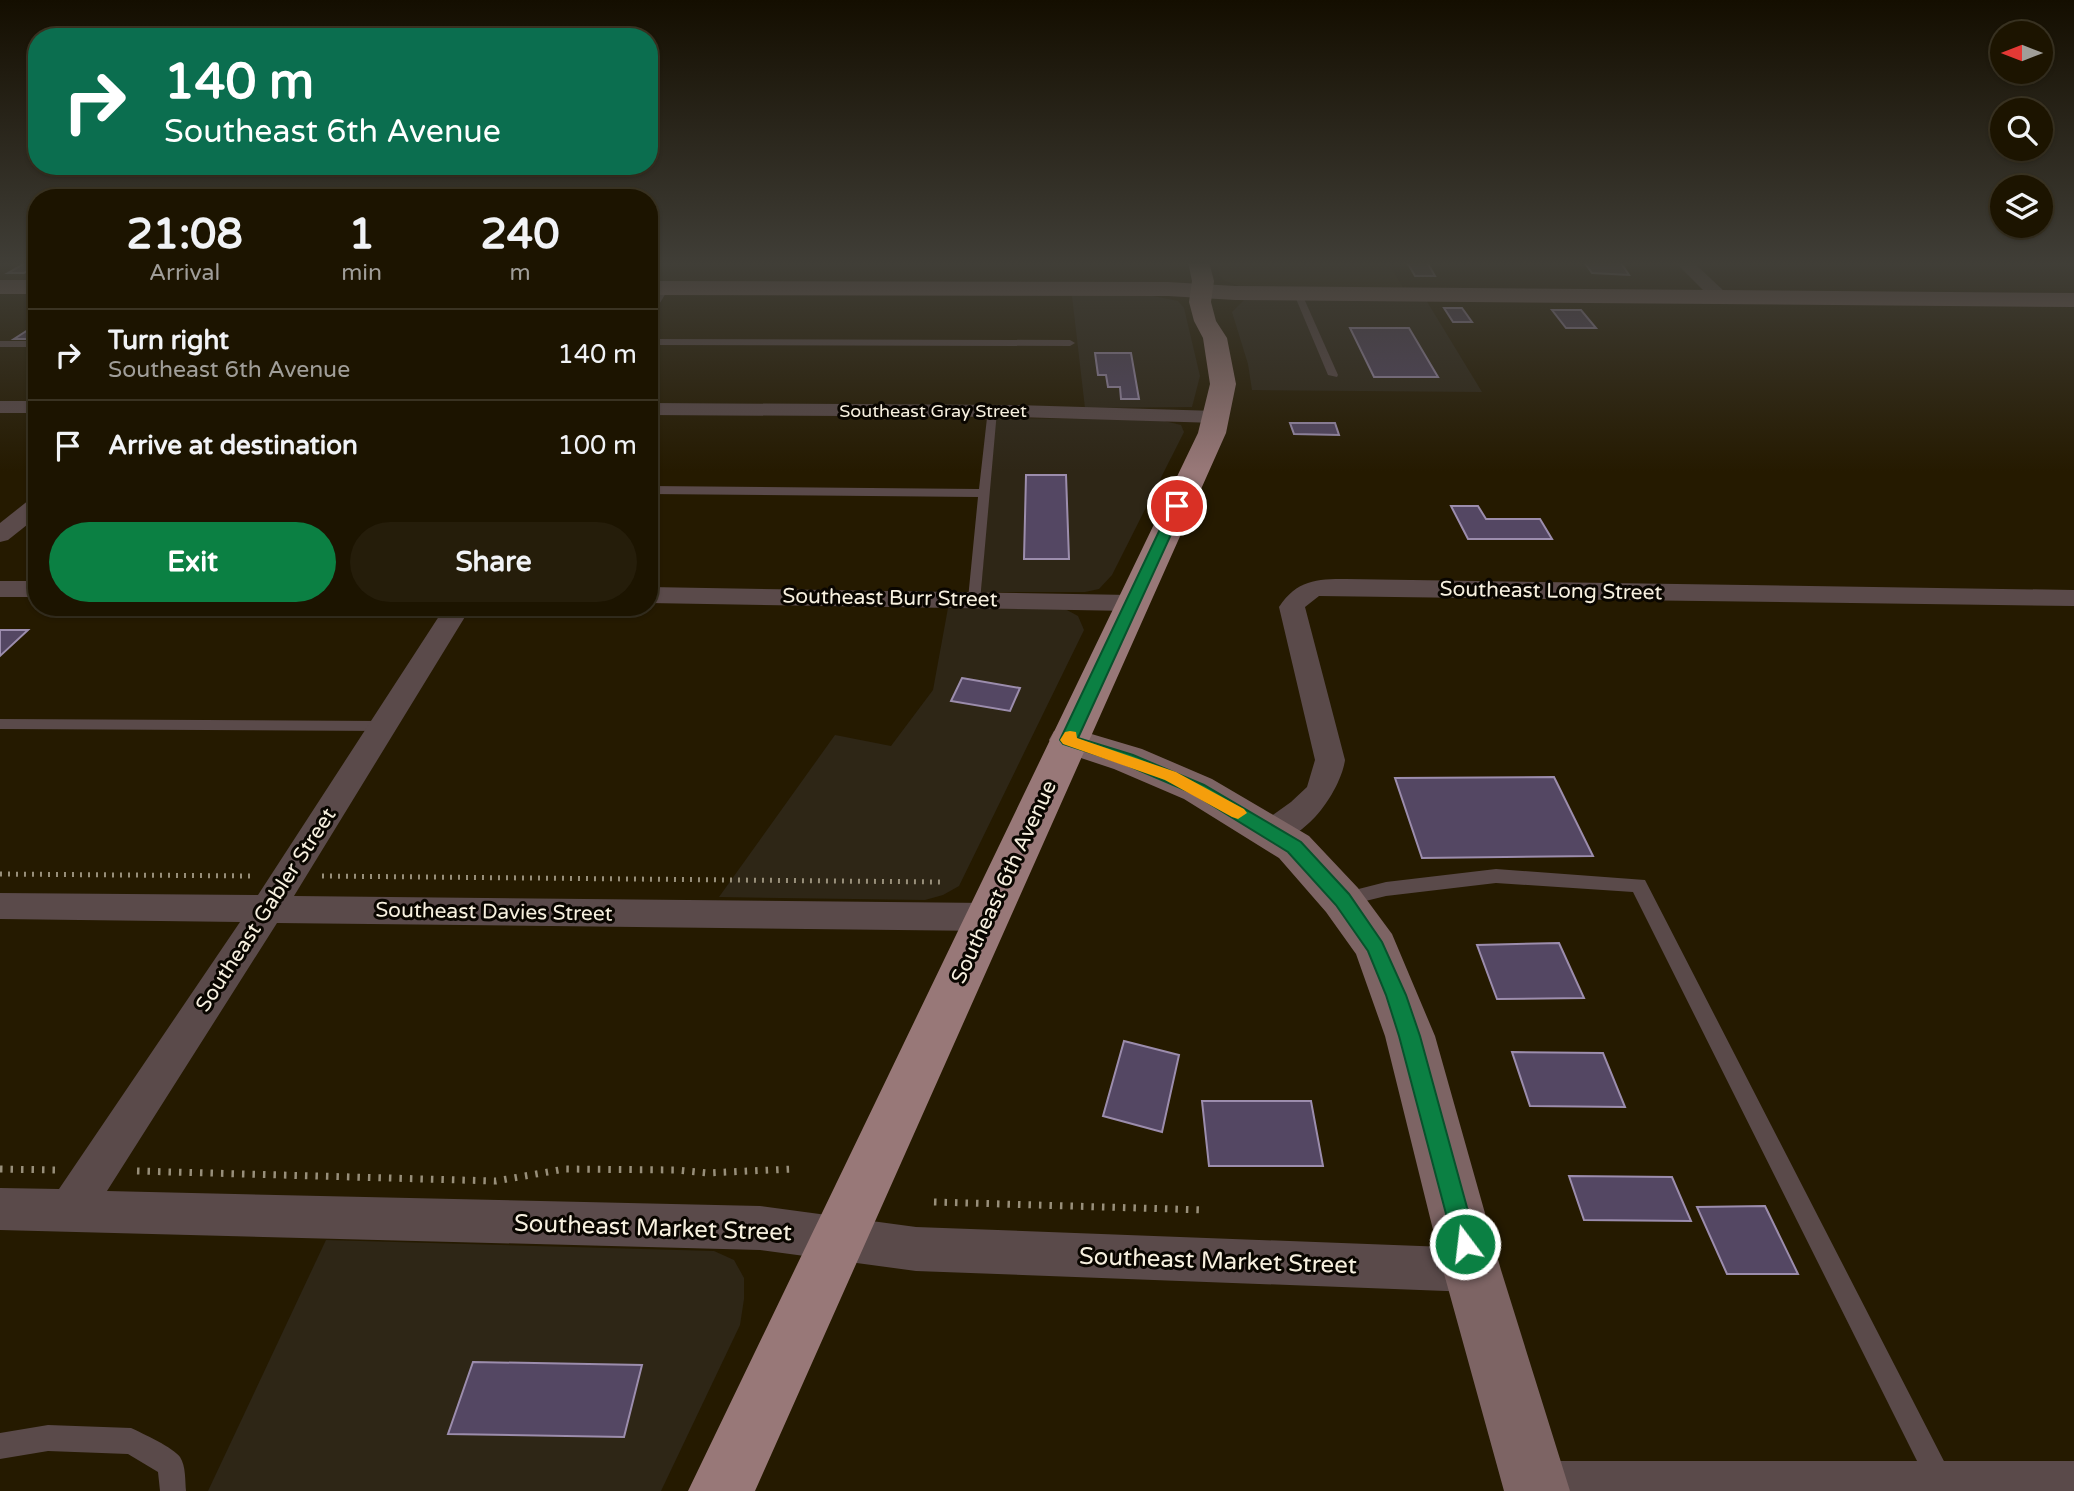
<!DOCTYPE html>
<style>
:root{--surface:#1c1400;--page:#251d0a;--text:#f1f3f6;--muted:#a09e99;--line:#3a3322;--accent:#0b8043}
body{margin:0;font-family:"Varela Round",sans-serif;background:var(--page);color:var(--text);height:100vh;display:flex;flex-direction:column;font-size:26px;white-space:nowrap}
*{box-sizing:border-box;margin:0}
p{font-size:23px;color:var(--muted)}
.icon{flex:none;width:38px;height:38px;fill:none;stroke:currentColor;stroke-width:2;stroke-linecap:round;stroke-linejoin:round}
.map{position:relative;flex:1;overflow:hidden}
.details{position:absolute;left:28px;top:189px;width:630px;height:427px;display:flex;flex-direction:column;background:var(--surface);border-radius:28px;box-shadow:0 2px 5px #0004,0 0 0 2px var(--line)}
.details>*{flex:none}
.banner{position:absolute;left:28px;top:28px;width:630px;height:147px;border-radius:28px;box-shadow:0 2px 5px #0004,0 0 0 2px var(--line);background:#0b6e4f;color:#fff;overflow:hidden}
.needle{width:46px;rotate:270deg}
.tools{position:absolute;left:1990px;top:21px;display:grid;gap:14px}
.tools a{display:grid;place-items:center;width:63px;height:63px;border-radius:50%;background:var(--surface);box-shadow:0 2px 5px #0004,0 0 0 2px var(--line);font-size:35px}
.pin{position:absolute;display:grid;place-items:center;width:60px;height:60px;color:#fff;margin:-30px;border:4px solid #fff;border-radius:50%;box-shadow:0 2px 7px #0007}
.me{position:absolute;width:77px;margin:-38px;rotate:345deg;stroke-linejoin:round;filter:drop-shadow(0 0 5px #0008)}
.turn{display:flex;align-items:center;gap:24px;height:147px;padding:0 21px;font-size:32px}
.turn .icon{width:91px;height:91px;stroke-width:2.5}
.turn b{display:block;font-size:49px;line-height:60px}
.eta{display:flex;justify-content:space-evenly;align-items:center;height:119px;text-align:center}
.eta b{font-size:42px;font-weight:700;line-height:49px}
.cta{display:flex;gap:14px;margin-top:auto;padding:14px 21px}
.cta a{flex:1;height:80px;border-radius:42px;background:var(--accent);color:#fff;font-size:28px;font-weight:700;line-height:80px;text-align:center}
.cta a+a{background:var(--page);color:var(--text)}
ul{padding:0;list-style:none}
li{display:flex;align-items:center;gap:21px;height:91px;padding:0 21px;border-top:2px solid var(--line)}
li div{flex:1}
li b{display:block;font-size:26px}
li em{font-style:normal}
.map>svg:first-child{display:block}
</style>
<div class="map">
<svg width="2074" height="1491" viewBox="0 0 2074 1491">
<rect width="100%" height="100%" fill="#251a00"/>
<g fill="#2e2616">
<polygon points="1072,296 1153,296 1178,301 1184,308 1200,376 1192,407 1085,408"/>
<polygon points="1244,300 1426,300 1482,392 1252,390 1248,364 1232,312"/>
<polygon points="994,418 1156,419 1181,425 1184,432 1112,575 1099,589 1085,592 981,592"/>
<polygon points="948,608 1065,609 1078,616 1084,630 959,886 943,895 925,900 719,897 835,735 891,746 933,690"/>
<polygon points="326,1240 714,1251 734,1260 744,1278 744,1299 740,1325 661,1491 208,1491"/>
</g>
<polygon fill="#2f2507" points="1216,262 1387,262 1403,287 1243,287 1225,281 1220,276"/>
<g fill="#544763" stroke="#9c8dad" stroke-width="2">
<polygon points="27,262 37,262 37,266 24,273 8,273"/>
<polygon points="1407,262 1427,262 1435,276 1415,276"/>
<polygon points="1584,262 1621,263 1629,275 1592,273"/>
<polygon points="1444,308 1462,308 1472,322 1453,322"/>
<polygon points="1552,310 1581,310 1596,328 1566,328"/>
<polygon points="1350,328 1409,328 1438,377 1374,377"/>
<polygon points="28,330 37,330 37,339 14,339"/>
<polygon points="1095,353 1131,353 1139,399 1121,399 1120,387 1108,387 1106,375 1098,375"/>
<polygon points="1290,423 1335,423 1339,435 1294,434"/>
<polygon points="1026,475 1066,475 1069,559 1024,559"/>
<polygon points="1451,506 1478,506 1486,519 1540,519 1552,539 1468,539"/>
<polygon points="0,630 28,630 0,656"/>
<polygon points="962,678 1020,688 1010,711 951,701"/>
<polygon points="1554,777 1593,856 1422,858 1395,778"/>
<polygon points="1559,943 1584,998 1497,999 1477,945"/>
<polygon points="1124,1041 1179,1055 1162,1132 1103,1116"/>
<polygon points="1512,1052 1603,1053 1625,1107 1530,1106"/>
<polygon points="1202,1101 1311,1101 1323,1166 1209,1166"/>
<polygon points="1569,1176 1672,1177 1691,1221 1584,1220"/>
<polygon points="1765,1206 1798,1274 1727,1274 1697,1207"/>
<polygon points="473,1362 642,1365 624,1437 448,1434"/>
</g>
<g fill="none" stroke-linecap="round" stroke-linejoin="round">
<g stroke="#988f7a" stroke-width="5" stroke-dasharray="2 6" stroke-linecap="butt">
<polyline points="0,874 253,876"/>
<polyline points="322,876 940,882"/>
</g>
<g stroke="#988f7a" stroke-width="7" stroke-dasharray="2.5 8" stroke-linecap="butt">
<polyline points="0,1169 55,1170"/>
<polyline points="137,1171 496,1181 565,1169 677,1170 707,1173 792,1169"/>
<polyline points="934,1202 1206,1210"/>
</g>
<g fill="#5a4a4a" fill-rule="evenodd">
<polygon points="1298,291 1302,294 1338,375 1337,377 1328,375 1294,294"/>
<polygon points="649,339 1070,340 1075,343 1070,346 649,345"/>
<rect x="0" y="341" width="37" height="6"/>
<polygon points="988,409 997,411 980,602 975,603 968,599 978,497 649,494 649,486 979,489"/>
<polygon points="0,719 383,721 391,726 383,731 0,729"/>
<polygon points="1496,869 1645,880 1948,1469 1952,1478 1948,1487 1940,1491 1930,1487 1633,892 1496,883 1386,896 1345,906 1339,904 1336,899 1339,894 1386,882"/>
<path d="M 48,1425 L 131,1428 C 142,1433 174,1448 180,1457 C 186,1466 185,1481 186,1491 L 160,1491 L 158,1472 L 128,1454 L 48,1451 L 0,1459 L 0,1433 Z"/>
</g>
<g fill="#5a4a4a" fill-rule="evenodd">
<polygon points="1675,262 1693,262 1726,293 1729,297 1726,301 1714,301"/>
<polygon points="661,283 669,288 655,311 649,312 649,293 655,284"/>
<rect x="0" y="401" width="37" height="12"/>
<polygon points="649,403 1014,405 1217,411 1224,413 1227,417 1224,421 1217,423 1014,417 649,415"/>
<polygon points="37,498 37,517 8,540 0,542 0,523 29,500"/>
<path d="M 1346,579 L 2074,590 L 2074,606 L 1319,596 L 1305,607 L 1345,760 C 1340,794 1298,852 1260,840 L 1255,832 L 1260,824 L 1291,802 L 1307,787 L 1315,760 L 1279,607 C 1297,580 1316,579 1346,579 Z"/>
<rect x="0" y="581" width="37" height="16"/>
<polygon points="649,587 1131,595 1140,598 1144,603 1140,608 1131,611 649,603"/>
<polygon points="445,607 471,607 294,896 988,903 1000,907 1005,917 1000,927 988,931 277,923 107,1191 760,1206 916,1227 1472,1248 1488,1254 1494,1270 1488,1286 1472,1292 916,1271 760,1250 0,1230 0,1188 59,1189 240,922 0,919 0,893 258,895"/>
<polygon points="1535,1461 2074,1461 2074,1491 1512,1491 1510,1486 1517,1468"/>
</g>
<g fill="#7d6464" fill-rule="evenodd">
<rect x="0" y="280" width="37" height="14"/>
<polygon points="649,281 1168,282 1235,286 2074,293 2074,307 1235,300 1168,296 649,295"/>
<polygon points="1068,727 1142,749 1212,779 1309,836 1358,888 1392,934 1435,1036 1501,1270 1570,1491 1504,1491 1443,1270 1385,1036 1356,954 1326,912 1279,858 1184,799 1114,769 1054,749 1049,740 1054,731"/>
</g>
<polygon fill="#987878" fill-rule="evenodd" points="1188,262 1209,262 1214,281 1211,302 1216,321 1227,338 1236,384 1226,433 755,1491 688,1491 1198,433 1210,384 1203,338 1194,321 1189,302 1192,281"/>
</g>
<linearGradient id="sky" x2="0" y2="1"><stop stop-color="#140e00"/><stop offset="0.56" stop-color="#403e37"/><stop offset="1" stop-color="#403e37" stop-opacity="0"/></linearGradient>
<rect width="2074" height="471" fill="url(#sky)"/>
<polygon fill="#0b8043" stroke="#07532c" stroke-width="2" points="1177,502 1184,506 1078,738 1133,755 1204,785 1301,842 1349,894 1382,942 1406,995 1420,1036 1477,1244 1474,1252 1465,1256 1457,1252 1454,1244 1399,1036 1386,995 1368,951 1336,905 1288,852 1192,793 1122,763 1063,744 1060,740 1171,506"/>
<polygon fill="#f59e0b" points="1070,731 1076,732 1077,738 1176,772 1244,809 1247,813 1238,819 1232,817 1165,780 1063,744 1060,740 1065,732"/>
<g text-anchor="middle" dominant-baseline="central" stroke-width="6" stroke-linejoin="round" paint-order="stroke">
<g font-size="18" fill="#f7f0df" stroke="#0a0600">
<text x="933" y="411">Southeast Gray Street</text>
</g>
<g font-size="21" fill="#f7f0df" stroke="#0a0600">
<text transform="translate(1551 591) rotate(1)">Southeast Long Street</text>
<text transform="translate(890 598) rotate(1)">Southeast Burr Street</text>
<text transform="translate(1004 882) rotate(-65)">Southeast 6th Avenue</text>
<text transform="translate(266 910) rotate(-57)">Southeast Gabler Street</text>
<text transform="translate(494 912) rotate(1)">Southeast Davies Street</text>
</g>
<g font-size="24" fill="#f7f0df" stroke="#0a0600">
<text transform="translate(653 1228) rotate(2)">Southeast Market Street</text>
<text transform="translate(1218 1261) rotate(2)">Southeast Market Street</text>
</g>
</g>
</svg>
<div class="tools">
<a><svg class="needle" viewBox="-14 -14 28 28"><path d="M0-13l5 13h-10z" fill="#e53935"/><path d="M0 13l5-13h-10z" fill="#a09e99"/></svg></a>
<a><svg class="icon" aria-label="search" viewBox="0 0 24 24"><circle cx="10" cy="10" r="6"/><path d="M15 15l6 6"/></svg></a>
<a><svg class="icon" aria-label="layers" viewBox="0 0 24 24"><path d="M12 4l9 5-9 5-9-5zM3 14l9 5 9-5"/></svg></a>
</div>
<div class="pin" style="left:1177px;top:506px;background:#d93025"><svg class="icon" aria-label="arrive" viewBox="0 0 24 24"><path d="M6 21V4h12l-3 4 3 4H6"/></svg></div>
<svg class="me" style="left:1465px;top:1244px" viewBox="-20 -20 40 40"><circle r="17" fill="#0b8043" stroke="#fff" stroke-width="3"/><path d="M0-11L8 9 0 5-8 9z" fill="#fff"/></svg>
<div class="banner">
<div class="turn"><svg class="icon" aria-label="right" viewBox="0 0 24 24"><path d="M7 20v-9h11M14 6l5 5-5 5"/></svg><div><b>140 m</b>Southeast 6th Avenue</div></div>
</div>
<section class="details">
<div class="eta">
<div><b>21:08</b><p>Arrival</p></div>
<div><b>1</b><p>min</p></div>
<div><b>240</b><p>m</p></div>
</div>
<ul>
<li><svg class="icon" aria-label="right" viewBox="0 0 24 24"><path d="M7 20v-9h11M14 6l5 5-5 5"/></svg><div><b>Turn right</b><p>Southeast 6th Avenue</p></div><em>140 m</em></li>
<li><svg class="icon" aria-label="arrive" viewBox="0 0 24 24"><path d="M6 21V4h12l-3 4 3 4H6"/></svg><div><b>Arrive at destination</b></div><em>100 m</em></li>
</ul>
<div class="cta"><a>Exit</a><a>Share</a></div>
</section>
</div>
